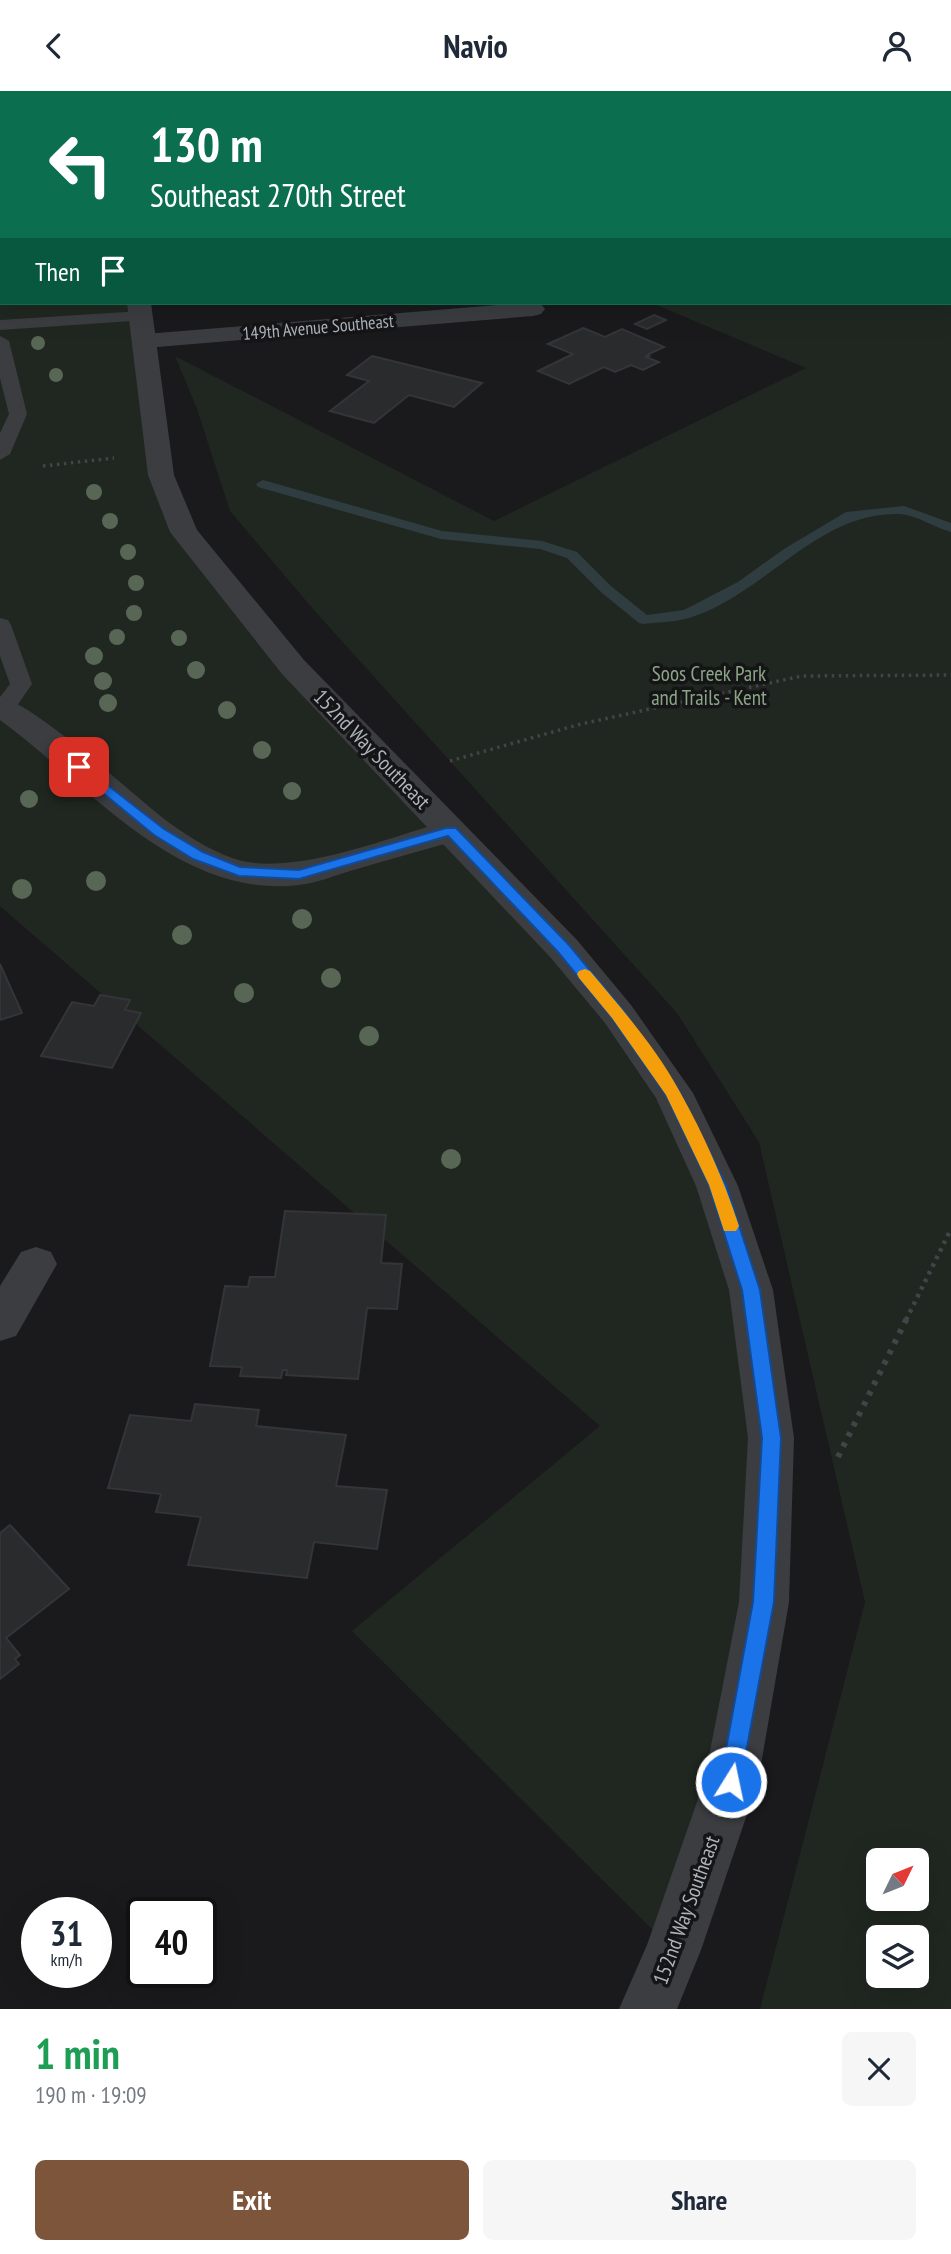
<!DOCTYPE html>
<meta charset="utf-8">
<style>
:root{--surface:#fff;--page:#f6f6f7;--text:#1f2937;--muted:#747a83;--accent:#7d553b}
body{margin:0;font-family:"PT Sans Narrow",sans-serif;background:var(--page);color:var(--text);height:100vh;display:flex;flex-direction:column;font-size:26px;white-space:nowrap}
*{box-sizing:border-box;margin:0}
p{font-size:23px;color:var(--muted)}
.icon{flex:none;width:38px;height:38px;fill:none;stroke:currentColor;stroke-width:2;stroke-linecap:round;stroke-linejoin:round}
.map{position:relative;height:1918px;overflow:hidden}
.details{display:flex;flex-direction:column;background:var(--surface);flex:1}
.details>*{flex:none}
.hud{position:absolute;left:0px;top:0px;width:952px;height:214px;box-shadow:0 7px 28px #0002;background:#0b6e4f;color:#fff;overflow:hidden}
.needle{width:46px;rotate:47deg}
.fabs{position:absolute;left:866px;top:1757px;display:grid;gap:14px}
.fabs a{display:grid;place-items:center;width:63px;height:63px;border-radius:10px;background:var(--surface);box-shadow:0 7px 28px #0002;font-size:35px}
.speed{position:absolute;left:21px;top:1806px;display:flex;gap:14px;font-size:35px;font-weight:700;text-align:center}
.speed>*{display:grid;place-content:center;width:91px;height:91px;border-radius:50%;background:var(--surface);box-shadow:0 7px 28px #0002;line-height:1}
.speed small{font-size:18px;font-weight:400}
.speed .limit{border:4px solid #111;border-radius:10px;background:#fff;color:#111}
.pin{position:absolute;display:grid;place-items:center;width:60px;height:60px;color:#fff;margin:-30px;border-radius:14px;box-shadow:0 4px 10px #0006}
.me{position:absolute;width:77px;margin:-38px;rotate:10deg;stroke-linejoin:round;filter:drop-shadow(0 0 5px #0008)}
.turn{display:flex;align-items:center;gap:24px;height:147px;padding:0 35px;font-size:32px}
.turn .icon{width:91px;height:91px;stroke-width:2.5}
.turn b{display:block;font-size:49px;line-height:60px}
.then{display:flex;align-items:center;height:66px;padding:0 35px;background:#0003;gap:14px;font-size:26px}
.round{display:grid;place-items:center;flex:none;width:74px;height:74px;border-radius:10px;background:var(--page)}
.overview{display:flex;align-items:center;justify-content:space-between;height:119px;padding:0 35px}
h1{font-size:42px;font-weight:800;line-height:52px;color:#1e9e55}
.cta{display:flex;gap:14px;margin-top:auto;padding:14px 35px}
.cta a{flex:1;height:80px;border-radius:10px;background:var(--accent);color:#fff;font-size:28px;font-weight:800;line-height:80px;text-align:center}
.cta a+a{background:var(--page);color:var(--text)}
header{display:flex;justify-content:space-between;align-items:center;height:91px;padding:0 35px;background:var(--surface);font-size:32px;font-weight:800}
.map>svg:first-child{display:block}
</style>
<header><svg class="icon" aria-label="back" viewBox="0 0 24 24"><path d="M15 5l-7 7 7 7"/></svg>Navio<svg class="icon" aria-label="person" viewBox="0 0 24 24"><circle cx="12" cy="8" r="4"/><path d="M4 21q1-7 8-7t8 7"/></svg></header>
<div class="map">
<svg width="951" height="1918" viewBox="0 0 951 1918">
<rect width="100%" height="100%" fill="#1a1a1c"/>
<g fill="#202720" fill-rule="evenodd">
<path d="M 731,0 L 951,0 L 951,1918 L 760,1918 L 865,1511 L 759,1051 L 677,922 L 313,518 L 230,420 L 197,318 L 175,265 L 494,430 L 806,277 L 652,212 L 950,212 L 950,2 L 727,2 ZM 917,1769 L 917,1808 L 878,1808 L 878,1769 ZM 917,1846 L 917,1885 L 878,1885 L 878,1846 Z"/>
<polygon points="0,184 2,212 139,212 184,441 564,858 717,1094 771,1347 673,1859 352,1540 600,1335 0,815"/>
</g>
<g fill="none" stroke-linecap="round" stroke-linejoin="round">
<path fill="#303d40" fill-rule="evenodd" d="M 263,389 L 442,440 L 542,450 L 577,461 L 612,496 L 647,524 L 684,519 L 738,491 L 784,458 L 846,421 L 904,415 L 951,432 L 951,441 C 935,437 917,424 900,423 C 818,420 766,502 692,526 C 677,531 659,531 644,533 L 639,532 L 602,502 L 567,467 L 540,458 L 441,448 L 258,396 L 256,393 Z"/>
</g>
<g fill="#2a2b2d" stroke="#343538" stroke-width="2">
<polygon points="654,224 666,229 647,238 635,233"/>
<polygon points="583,237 605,246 622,238 664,256 647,264 649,265 646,266 659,271 643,279 631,274 615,281 604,276 569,293 538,280 573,263 548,253"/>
<polygon points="372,265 482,292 454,316 409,304 374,332 330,320 369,290 347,284"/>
<polygon points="0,873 22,922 0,929"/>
<polygon points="100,904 130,909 125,919 141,922 112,977 41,965 72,911 94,915"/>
<polygon points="285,1120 386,1124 381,1172 402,1173 397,1218 367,1217 358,1288 286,1284 287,1279 283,1279 281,1287 240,1285 242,1276 210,1275 225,1195 248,1196 250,1186 275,1186"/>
<polygon points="195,1313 259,1319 256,1335 346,1344 336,1395 387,1399 377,1458 314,1451 307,1487 188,1474 201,1426 156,1421 161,1403 108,1397 130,1324 191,1330"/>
<polygon points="10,1434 69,1498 6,1547 20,1564 15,1568 19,1573 0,1588 0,1442"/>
</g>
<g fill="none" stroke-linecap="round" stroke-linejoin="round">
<g stroke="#414548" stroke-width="3.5" stroke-dasharray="2.5 4.5" stroke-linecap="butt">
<polyline points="43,375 114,367"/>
<polyline points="450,670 581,633 802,585 951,584"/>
</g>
<polyline stroke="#414548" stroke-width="4.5" stroke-dasharray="3.5 5" stroke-linecap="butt" points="906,1229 951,1138"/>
<polyline stroke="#414548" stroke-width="6" stroke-dasharray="4.5 7" stroke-linecap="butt" points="838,1366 907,1227"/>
<g fill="#3b3d41" fill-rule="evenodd">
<polygon points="48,0 78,0 47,2"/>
<polygon points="141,220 147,221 150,225 147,229 0,239 0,229"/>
<polygon points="0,245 9,250 27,323 10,363 0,369 0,342 9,323 0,287"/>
<polygon points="0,527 8,529 11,534 32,593 12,622 0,623 0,606 10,593 0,565"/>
</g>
<g fill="#3b3d41" fill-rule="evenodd">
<polygon points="97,0 128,0 130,2 99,2"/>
<polygon points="523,212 541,213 545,218 541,223 533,225 145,257 136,255 133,250 136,245 145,243"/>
<path d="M 0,608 C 28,605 141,712 171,733 C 192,748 218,764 242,770 C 302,783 392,745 451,729 L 463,732 L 468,740 L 463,748 C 425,758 388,769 350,780 C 334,785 316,792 299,794 C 177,808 89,694 0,629 Z"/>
<polygon points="36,1156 51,1161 57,1173 16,1245 0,1250 0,1195 21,1161"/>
</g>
<g fill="#3b3d41" fill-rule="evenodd">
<polygon points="194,0 215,0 192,2"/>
<polygon points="127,212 151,212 174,384 197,439 304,569 577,849 631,914 693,1002 738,1095 773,1199 794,1347 789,1511 758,1691 701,1859 677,1918 619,1918 647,1854 704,1691 739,1511 748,1347 729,1199 696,1095 656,1007 605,932 551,867 282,583 170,441 148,384"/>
</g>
</g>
<g fill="#586755">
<circle cx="38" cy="252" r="7"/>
<circle cx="56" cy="284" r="7"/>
<circle cx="94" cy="401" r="8"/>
<circle cx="110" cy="430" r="8"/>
<circle cx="128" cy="461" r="8"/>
<circle cx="136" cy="492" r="8"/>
<circle cx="134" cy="522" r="8"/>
<circle cx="117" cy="546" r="8"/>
<circle cx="179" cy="547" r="8"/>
<circle cx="94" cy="565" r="9"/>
<circle cx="196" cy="579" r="9"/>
<circle cx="103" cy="590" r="9"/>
<circle cx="108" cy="612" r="9"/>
<circle cx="227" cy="619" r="9"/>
<circle cx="262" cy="659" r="9"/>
<circle cx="292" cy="700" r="9"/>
<circle cx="29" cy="708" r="9"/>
<circle cx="96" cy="790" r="10"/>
<circle cx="22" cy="798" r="10"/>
<circle cx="302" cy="828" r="10"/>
<circle cx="182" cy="844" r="10"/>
<circle cx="331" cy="887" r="10"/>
<circle cx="244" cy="902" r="10"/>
<circle cx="369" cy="945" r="10"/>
<circle cx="451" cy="1068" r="10"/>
</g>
<polygon fill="#1a73e8" stroke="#114b97" stroke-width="2" points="79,672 164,738 203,761 240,776 299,779 446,737 456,737 569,854 623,919 678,998 726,1094 760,1199 781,1347 774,1511 739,1699 731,1702 724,1699 720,1691 753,1511 762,1347 742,1199 709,1094 666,1004 612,927 558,861 448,745 299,788 239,785 193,768 154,744 75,679 75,673"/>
<path fill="#f59e0b" d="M 585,878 L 590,880 C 622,918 657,958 680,1001 C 704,1044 724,1089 739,1135 L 736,1140 L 724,1140 L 709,1094 L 666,1004 L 612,927 L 579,887 L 577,883 L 579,880 Z"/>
<g text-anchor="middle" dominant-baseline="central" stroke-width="7" stroke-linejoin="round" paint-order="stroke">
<g font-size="18" fill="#adb4bb" stroke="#151517">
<text transform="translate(318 236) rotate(-5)">149th Avenue Southeast</text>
</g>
<g font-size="21" fill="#8aa684" stroke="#151517">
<text x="709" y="582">Soos Creek Park<tspan x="709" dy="24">and Trails - Kent</tspan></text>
</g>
<g font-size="21" fill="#adb4bb" stroke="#151517">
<text transform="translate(372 658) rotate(46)">152nd Way Southeast</text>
<text transform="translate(686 1819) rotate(-70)">152nd Way Southeast</text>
</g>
</g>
</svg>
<div class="fabs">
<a><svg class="needle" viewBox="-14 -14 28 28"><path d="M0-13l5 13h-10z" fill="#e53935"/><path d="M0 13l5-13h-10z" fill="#747a83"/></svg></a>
<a><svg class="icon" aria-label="layers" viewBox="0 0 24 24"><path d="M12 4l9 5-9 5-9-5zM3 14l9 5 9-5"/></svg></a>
</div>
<div class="speed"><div>31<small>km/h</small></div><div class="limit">40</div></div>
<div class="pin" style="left:79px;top:676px;background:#d93025"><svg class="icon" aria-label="arrive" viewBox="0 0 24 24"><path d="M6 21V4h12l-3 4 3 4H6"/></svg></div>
<svg class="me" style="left:731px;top:1691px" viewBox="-20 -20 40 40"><circle r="17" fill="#1a73e8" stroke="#fff" stroke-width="3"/><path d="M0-11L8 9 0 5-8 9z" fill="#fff"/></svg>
<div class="hud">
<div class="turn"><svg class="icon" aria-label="left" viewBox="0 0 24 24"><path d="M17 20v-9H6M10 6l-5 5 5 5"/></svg><div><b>130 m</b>Southeast 270th Street</div></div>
<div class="then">Then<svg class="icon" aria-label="arrive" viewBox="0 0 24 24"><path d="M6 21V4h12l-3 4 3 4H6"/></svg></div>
</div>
</div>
<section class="details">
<div class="overview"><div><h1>1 min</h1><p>190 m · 19:09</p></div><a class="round"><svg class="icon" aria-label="close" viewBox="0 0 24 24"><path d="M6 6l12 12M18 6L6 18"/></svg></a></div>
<div class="cta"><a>Exit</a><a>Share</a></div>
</section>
